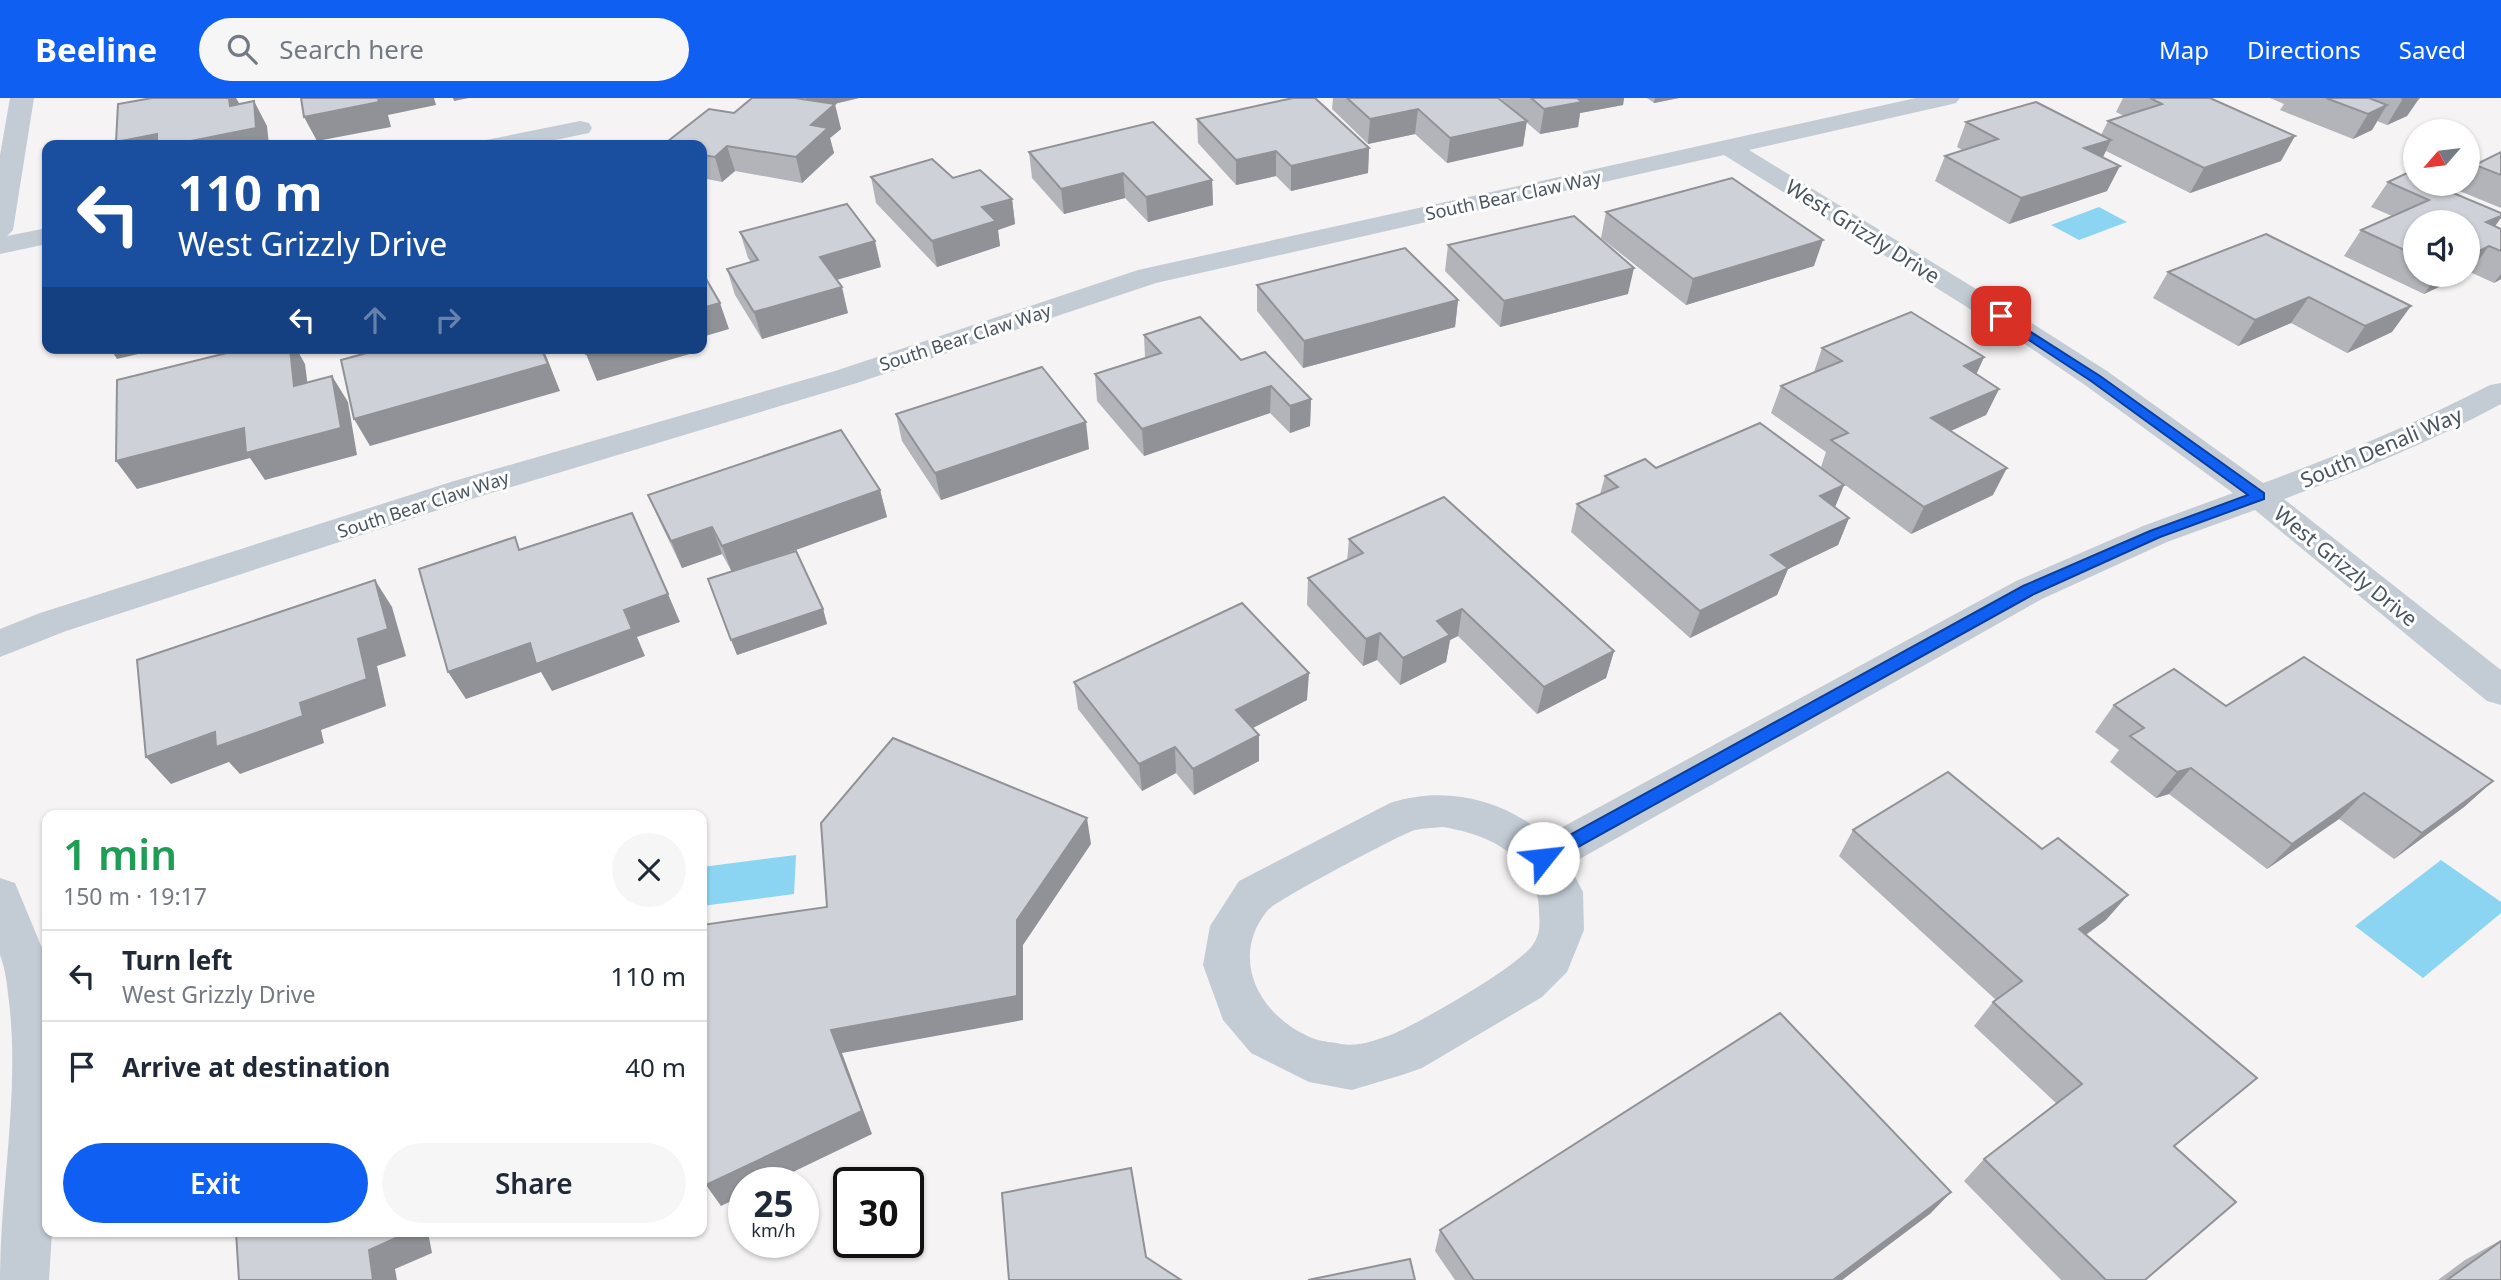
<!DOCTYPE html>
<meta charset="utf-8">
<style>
:root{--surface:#fff;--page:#f6f6f7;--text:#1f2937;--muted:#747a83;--line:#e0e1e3;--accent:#0f60f2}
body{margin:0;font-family:"Noto Sans",sans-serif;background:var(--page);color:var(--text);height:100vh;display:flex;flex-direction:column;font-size:26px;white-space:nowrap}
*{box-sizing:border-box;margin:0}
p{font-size:23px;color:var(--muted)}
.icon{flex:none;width:38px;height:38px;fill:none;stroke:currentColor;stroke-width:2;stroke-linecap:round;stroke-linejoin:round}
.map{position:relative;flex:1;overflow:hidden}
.panel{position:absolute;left:42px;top:712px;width:665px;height:427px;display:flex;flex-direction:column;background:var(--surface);border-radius:14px;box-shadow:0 2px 5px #0004}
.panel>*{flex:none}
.top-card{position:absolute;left:42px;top:42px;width:665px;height:214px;border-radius:14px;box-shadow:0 2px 5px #0004;background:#1a4fa0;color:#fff;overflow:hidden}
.needle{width:46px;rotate:242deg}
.controls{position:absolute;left:2403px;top:21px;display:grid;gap:14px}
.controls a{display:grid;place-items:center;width:77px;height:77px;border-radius:50%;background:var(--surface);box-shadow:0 2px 5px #0004;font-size:35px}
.speed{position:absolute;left:728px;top:1069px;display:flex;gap:14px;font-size:35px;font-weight:700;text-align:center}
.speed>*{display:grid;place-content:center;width:91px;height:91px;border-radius:50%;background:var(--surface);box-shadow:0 2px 5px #0004;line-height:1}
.speed small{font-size:18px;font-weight:400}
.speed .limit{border:4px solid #111;border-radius:10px;background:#fff;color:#111}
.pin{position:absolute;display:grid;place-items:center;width:60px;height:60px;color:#fff;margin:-30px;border-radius:14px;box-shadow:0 4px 10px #0006}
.me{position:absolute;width:77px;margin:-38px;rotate:61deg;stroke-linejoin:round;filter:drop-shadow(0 0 5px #0008)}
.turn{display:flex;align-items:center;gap:24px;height:147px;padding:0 21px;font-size:32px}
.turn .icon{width:91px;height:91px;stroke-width:2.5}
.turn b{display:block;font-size:49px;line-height:60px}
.lanes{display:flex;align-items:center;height:66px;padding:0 21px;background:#0003;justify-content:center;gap:35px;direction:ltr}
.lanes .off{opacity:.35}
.round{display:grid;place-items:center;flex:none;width:74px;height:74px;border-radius:37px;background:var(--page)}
.overview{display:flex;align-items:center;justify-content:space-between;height:119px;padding:0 21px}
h1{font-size:42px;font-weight:600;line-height:52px;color:#1e9e55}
.action{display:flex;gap:14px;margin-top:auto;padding:14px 21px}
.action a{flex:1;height:80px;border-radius:42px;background:var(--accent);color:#fff;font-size:28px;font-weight:600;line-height:80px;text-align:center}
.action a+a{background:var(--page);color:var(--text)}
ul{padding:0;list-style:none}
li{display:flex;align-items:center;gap:21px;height:91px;padding:0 21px;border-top:2px solid var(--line)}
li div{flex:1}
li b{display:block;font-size:26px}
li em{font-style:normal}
header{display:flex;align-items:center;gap:42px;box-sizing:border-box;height:98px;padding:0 35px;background:var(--accent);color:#fff}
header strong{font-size:33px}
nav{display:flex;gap:38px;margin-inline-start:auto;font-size:24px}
.search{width:490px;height:63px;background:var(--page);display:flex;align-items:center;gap:18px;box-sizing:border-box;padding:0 24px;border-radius:38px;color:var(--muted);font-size:26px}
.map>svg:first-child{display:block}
</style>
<header>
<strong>Beeline</strong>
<div class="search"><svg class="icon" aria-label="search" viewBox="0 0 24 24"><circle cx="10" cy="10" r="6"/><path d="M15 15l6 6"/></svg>Search here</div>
<nav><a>Map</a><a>Directions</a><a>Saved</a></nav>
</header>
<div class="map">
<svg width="2501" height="1182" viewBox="0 0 2501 1182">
<rect width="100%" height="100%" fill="#f5f3f3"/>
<g fill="#8bd5f3">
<polygon points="2099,109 2127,124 2079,142 2051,127"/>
<polygon points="796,757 794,796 702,808 702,769"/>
<polygon points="2441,762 2501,804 2501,815 2423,880 2355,828"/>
</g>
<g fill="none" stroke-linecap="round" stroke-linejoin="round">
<g fill="#c3ccd5" fill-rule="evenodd">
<polygon points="10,0 34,0 13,132 7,138 47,130 47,146 0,156 0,57"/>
<path d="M 1916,0 L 1960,0 L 1956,5 L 1948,7 L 1749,52 L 2030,224 L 2107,273 L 2263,385 C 2342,356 2415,326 2490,287 L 2501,285 L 2501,306 C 2431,344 2359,373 2284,401 L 2501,572 L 2501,607 L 2487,603 L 2255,412 L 2167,444 L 2042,501 L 1569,767 L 1583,794 L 1584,832 L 1567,874 L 1542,899 L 1422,970 L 1405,976 L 1352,992 L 1309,984 L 1251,955 L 1223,922 L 1203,867 L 1210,828 L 1239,783 L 1390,705 C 1445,687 1503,701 1546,738 L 2016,483 L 2143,428 L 2233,395 L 2085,287 L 2010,236 L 1724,57 L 1156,185 L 857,285 L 478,399 L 66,533 L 0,559 L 0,531 L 40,515 L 454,383 L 835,273 L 1138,172 ZM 1443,729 C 1491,737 1539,760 1539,815 C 1540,826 1540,835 1534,845 C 1522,867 1419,925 1393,936 C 1377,942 1358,949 1341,946 C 1333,944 1323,944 1315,941 C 1261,921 1227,861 1268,812 C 1275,803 1396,739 1412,733 C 1421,730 1433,730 1443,729 Z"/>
<polygon points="580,23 589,25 592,30 589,35 531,47 483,47 486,42"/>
<path d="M 0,780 L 15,785 L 47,862 L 47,1134 L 52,1134 L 49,1182 L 0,1182 C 0,1090 20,996 9,904 C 7,888 6,872 0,857 Z"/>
</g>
</g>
<g fill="#b2b4ba">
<polygon points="800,0 859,0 833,6 841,31 830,40 834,55 802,85 735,73 722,84 702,80 702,47 734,15 800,1"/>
<polygon points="1333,0 1498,0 1516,14 1500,0 1624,0 1623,7 1580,15 1578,29 1540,36 1526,24 1523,48 1447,65 1415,36 1368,46 1332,11"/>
<polygon points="1647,0 1679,0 1654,5"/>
<polygon points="2123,0 2210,0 2281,63 2190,95 2106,53 2103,59 2107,93 2009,126 1935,83 1945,58 1962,52 1957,49 1966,24 2101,37 2108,23 2124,18 2116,14"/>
<polygon points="2270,0 2420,0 2418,2 2407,18 2387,27 2377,23 2372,32 2353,41 2280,12 2284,6"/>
<polygon points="1197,21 1369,50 1368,75 1291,93 1276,78 1236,87 1198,45"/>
<polygon points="1029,54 1212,82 1213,107 1148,124 1125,100 1064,116 1032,80"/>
<polygon points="2501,54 2501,110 2457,92 2462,86 2468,86 2468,77 2475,67"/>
<polygon points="871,79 953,80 1012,101 1015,126 998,132 1000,148 937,169 876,105"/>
<polygon points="2388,84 2501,131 2501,181 2494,185 2470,174 2468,175 2468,124 2415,124 2415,177 2464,177 2424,196 2344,158 2361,132 2392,118 2371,109"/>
<polygon points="1606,114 1814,168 1686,207 1601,140"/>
<polygon points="740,134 881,169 836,182 848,215 762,241 735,197 727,171 751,164 748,160"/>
<polygon points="2266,136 2392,234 2347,255 2291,225 2238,248 2153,200 2168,174"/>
<polygon points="1448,147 1628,196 1500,229 1445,173"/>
<polygon points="1257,187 1458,202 1455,229 1303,270 1257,213"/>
<polygon points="1144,237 1241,262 1311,301 1310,328 1290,335 1270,315 1144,358 1097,303 1095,276 1145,260"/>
<polygon points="1822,250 1984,259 1976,276 1999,291 1986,317 1951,333 1993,397 1911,436 1821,369 1826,354 1771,315 1781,288 1814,274"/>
<polygon points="896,316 1089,351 941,402 902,343"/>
<polygon points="1656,370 1844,387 1835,409 1849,420 1838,447 1788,471 1777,497 1690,540 1571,434 1577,406 1600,396 1605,378"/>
<polygon points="880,392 887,419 773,460 823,511 827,526 737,557 732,474 722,456 682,470 660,424 648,397"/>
<polygon points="1349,441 1614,553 1606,580 1537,616 1458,538 1450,542 1446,564 1400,587 1377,562 1363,568 1307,507 1308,480 1347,463"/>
<polygon points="1074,584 1307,602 1253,630 1259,663 1194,697 1176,675 1142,693 1078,611"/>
<polygon points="2114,607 2226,608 2493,683 2464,709 2394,761 2339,721 2267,771 2169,696 2156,700 2110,664 2119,652 2095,634"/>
<polygon points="1853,732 2106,822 2086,837 2230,1003 2174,1048 2145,1182 2061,1182 1964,1083 1984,1061 2057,1006 1974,928 1993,904 1996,902 1839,758"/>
<polygon points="1931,1115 1842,1182 1455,1182 1435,1153 1440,1132"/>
<polygon points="2501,1142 2501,1182 2438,1182 2465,1162"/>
</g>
<g fill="#919297">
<polygon points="229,0 236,0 242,10 230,8"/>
<polygon points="378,0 434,0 436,7 388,17 391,29 317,43 304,19"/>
<polygon points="453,0 469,0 454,3"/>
<polygon points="806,0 859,0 809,12"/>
<polygon points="1568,0 1624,0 1623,7 1580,15 1578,29 1540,36 1544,11"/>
<polygon points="1655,0 1679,0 1654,5"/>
<polygon points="2401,0 2420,0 2418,2 2407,18 2387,27 2402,2"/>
<polygon points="254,3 267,28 269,47 171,47"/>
<polygon points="835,6 841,31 830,40 834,55 802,85 796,59 811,27"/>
<polygon points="2387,7 2372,32 2353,41 2368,16"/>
<polygon points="1418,11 1415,36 1368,46 1370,21"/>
<polygon points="1527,23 1523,48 1447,65 1450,40"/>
<polygon points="157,36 163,47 118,47 116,44"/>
<polygon points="2295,38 2281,63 2190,95 2204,70"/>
<polygon points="2111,42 2099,67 2084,50"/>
<polygon points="727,48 735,73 722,84 715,59"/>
<polygon points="1369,50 1368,75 1291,93 1291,68"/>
<polygon points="1276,53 1276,78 1236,87 1236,62"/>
<polygon points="2120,68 2107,93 2009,126 2021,100"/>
<polygon points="1123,75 1125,100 1064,116 1061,91"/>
<polygon points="1212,82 1213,107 1148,124 1146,99"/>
<polygon points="1012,101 1015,126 998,132 1000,148 937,169 932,143 982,109"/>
<polygon points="2501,118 2501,120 2485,142 2486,124"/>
<polygon points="1823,142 1814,168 1686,207 1693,181"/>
<polygon points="875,143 881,169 826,185 820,159"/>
<polygon points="2489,148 2470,174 2468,175 2468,158"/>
<polygon points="1634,170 1628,196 1500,229 1504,203"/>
<polygon points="2501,176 2501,181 2494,185"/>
<polygon points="2438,177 2464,177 2424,196"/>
<polygon points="842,189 848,215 762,241 754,214"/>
<polygon points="2309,199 2291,225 2238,248 2255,222"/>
<polygon points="1458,202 1455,229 1303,270 1304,243"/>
<polygon points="720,205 729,231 702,239 702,210"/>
<polygon points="2411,208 2392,234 2347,255 2365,228"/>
<polygon points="110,250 163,250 117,261"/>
<polygon points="290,250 296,250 305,266 311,314 294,288"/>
<polygon points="541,250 543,250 560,293 370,348 354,321"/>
<polygon points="605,250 700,250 700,253 597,283 586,256"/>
<polygon points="1984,259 1972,286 1964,268"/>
<polygon points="332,278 348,304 357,357 265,382 250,360 137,391 116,363"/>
<polygon points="1271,288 1270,315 1144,358 1142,331"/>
<polygon points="1999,291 1986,317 1919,347 1931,320"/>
<polygon points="1311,301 1310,328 1290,335 1290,308"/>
<polygon points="1086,324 1089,351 941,402 935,375"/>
<polygon points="2007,370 1993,397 1911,436 1924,409"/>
<polygon points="1844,387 1833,414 1820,398"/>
<polygon points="880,392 887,419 732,475 722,448"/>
<polygon points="1849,420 1838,447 1788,471 1777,497 1690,540 1700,513 1771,457"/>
<polygon points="712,429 722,456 682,470 671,443"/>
<polygon points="375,482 392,509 406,558 377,568 386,608 321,632 324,645 240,676 229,664 171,686 146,659 300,605 358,541"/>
<polygon points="668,496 680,524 637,539 645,558 552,593 541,574 466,601 448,574"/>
<polygon points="823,511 827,526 737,557 731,542"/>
<polygon points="1462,511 1458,538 1450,542 1446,564 1400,587 1403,560 1437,523"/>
<polygon points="1380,535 1377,562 1363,568 1366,541"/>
<polygon points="1614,553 1606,580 1537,616 1544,589"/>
<polygon points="1309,575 1307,602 1237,638 1236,612"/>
<polygon points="1259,637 1259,663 1194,697 1193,671"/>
<polygon points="1175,649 1176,675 1142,693 1139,666"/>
<polygon points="2191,670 2169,696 2156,700 2177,674"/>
<polygon points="2493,683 2464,709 2394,761 2422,735"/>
<polygon points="2364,695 2339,721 2267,771 2292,746"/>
<polygon points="1087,720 1091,746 1023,847 1023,922 842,955 872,1036 770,1085 744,1085 744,1097 721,1108 706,1087 831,932 1017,822"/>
<polygon points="2128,797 2106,822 2058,856 2079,831"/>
<polygon points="1951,1094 1931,1115 1842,1182 1833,1182"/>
<polygon points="407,1134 428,1134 432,1155 395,1171 397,1182 373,1182 369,1152"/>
</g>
<g fill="#cfd1d8" stroke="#919297" stroke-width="2">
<polygon points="152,0 229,0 230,8 254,3 256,30 171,47 157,47 157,36 116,44 118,6"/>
<polygon points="301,0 378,0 379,4 304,19"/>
<polygon points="752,0 795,0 835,6 811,27 828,30 796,59 727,48 715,59 702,57 702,47 663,47 709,11 734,15"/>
<polygon points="1293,0 1315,0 1369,50 1291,68 1276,53 1236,62 1197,21"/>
<polygon points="1347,0 1498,0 1527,23 1450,40 1418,11 1370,21"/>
<polygon points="1531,0 1577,0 1582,4 1544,11"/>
<polygon points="2150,0 2210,0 2295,38 2204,70 2108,23 2162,6"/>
<polygon points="2326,0 2369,0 2387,7 2368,16"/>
<polygon points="2036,4 2111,42 2084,50 2120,68 2021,100 1945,58 1998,41 1966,24"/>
<polygon points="1153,24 1212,82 1146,99 1123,75 1061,91 1029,54"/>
<polygon points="2501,54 2501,77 2475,67"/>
<polygon points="932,61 953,80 980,72 1012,101 982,109 996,123 932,143 871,79"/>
<polygon points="2407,75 2415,79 2415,86 2432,86 2501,115 2501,118 2486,124 2501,131 2501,153 2489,148 2468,158 2468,124 2415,124 2415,157 2361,132 2429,102 2388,84"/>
<polygon points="1732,80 1823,142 1693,181 1606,114"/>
<polygon points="847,106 875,143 820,159 842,189 754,214 727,171 758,162 740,134"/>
<polygon points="1574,118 1634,170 1504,203 1448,147"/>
<polygon points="2266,136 2411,208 2365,228 2309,199 2255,222 2168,174"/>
<polygon points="1405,150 1458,202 1304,243 1257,187"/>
<polygon points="702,174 720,205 702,210"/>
<polygon points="1911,214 1984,259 1964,268 1999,291 1931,320 2007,370 1924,409 1831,342 1848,335 1781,288 1842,263 1822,250"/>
<polygon points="1200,219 1241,262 1265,254 1311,301 1290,308 1271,288 1142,331 1095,276 1161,255 1144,237"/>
<polygon points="247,250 290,250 294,288 332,278 341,330 246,355 244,330 116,363 117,282"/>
<polygon points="385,250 541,250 548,266 354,321 341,262"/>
<polygon points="583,250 605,250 586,256"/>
<polygon points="1042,269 1086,324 935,375 896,316"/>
<polygon points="1760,325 1844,387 1820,398 1849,420 1771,457 1788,470 1700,513 1577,406 1618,389 1605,378 1645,361 1656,370"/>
<polygon points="841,332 880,392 722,448 712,429 671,443 648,397"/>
<polygon points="1444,399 1614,553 1544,589 1462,511 1437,523 1450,537 1403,560 1380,535 1366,541 1308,480 1363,455 1349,441"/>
<polygon points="632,415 668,496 624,512 632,531 536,566 530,545 448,574 419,471 515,439 519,452"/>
<polygon points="796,453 823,511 731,542 708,481"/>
<polygon points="375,482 388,531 358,541 367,581 300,605 303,618 216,649 215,634 146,659 137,562"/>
<polygon points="1242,505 1309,575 1236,612 1259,637 1193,671 1175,649 1139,666 1074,584"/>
<polygon points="2304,559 2493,683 2422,735 2364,695 2292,746 2191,670 2177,674 2130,638 2144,630 2114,607 2174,571 2226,608"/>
<polygon points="893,640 1087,720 1017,822 1017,898 831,932 862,1013 706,1087 702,1073 702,827 827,809 821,725"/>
<polygon points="1948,674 2042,751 2058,740 2128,797 2079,831 2257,980 2174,1048 2236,1104 2145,1182 2106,1182 1984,1061 2082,986 1993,904 2022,883 1853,732"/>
<polygon points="1780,915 1951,1094 1833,1182 1474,1182 1440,1132"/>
<polygon points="1131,1070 1146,1159 1181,1182 1009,1182 1002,1095"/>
<polygon points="236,1134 407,1134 407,1135 369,1152 373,1182 239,1182"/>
<polygon points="2501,1143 2501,1182 2447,1182"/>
<polygon points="1410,1161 1415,1182 1308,1182"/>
</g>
<polygon fill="#0f60f2" stroke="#0a3e9d" stroke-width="2" points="2001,215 2100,278 2264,395 2264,401 2160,439 2034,496 1549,765 1543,768 1537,765 1534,760 1537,755 2023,488 2150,433 2248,397 2091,283 1997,221 1995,218"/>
<g text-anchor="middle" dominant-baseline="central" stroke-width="6" stroke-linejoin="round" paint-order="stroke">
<g font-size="18" fill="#495462" stroke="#fff">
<text transform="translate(1513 97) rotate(-12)">South Bear Claw Way</text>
<text transform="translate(965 239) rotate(-18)">South Bear Claw Way</text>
<text transform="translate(423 406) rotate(-18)">South Bear Claw Way</text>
</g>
<g font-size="21" fill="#495462" stroke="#fff">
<text transform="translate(1863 133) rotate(32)">West Grizzly Drive</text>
<text transform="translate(2381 349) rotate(-23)">South Denali Way</text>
<text transform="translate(2346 468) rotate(39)">West Grizzly Drive</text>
</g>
</g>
</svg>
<div class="controls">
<a><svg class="needle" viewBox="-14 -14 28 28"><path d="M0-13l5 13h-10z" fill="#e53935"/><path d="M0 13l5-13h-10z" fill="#747a83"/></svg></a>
<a><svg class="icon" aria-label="sound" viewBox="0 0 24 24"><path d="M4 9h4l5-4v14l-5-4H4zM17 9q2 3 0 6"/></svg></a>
</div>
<div class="speed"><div>25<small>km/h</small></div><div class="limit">30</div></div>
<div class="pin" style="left:2001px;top:218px;background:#d93025"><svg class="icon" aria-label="arrive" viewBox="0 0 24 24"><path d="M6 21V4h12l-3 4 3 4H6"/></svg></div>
<svg class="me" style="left:1543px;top:760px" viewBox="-20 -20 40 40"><circle r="19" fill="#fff"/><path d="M0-13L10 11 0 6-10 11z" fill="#0f60f2"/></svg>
<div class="top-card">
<div class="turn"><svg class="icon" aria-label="left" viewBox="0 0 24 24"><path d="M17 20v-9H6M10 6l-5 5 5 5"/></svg><div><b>110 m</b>West Grizzly Drive</div></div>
<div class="lanes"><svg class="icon" aria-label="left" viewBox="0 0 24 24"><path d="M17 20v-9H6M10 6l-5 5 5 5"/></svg><svg class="icon off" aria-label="ahead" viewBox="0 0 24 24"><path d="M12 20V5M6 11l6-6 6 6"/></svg><svg class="icon off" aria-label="right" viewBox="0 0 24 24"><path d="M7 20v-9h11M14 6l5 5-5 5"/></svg></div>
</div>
<section class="panel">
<div class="overview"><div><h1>1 min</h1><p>150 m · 19:17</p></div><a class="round"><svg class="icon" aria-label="close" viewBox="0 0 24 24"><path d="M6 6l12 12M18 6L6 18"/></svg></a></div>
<ul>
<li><svg class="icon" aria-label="left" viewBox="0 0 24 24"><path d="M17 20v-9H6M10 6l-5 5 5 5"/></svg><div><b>Turn left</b><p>West Grizzly Drive</p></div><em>110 m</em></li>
<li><svg class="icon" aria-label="arrive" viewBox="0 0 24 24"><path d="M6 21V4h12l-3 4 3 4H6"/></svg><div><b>Arrive at destination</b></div><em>40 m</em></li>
</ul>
<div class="action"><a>Exit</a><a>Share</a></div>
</section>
</div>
